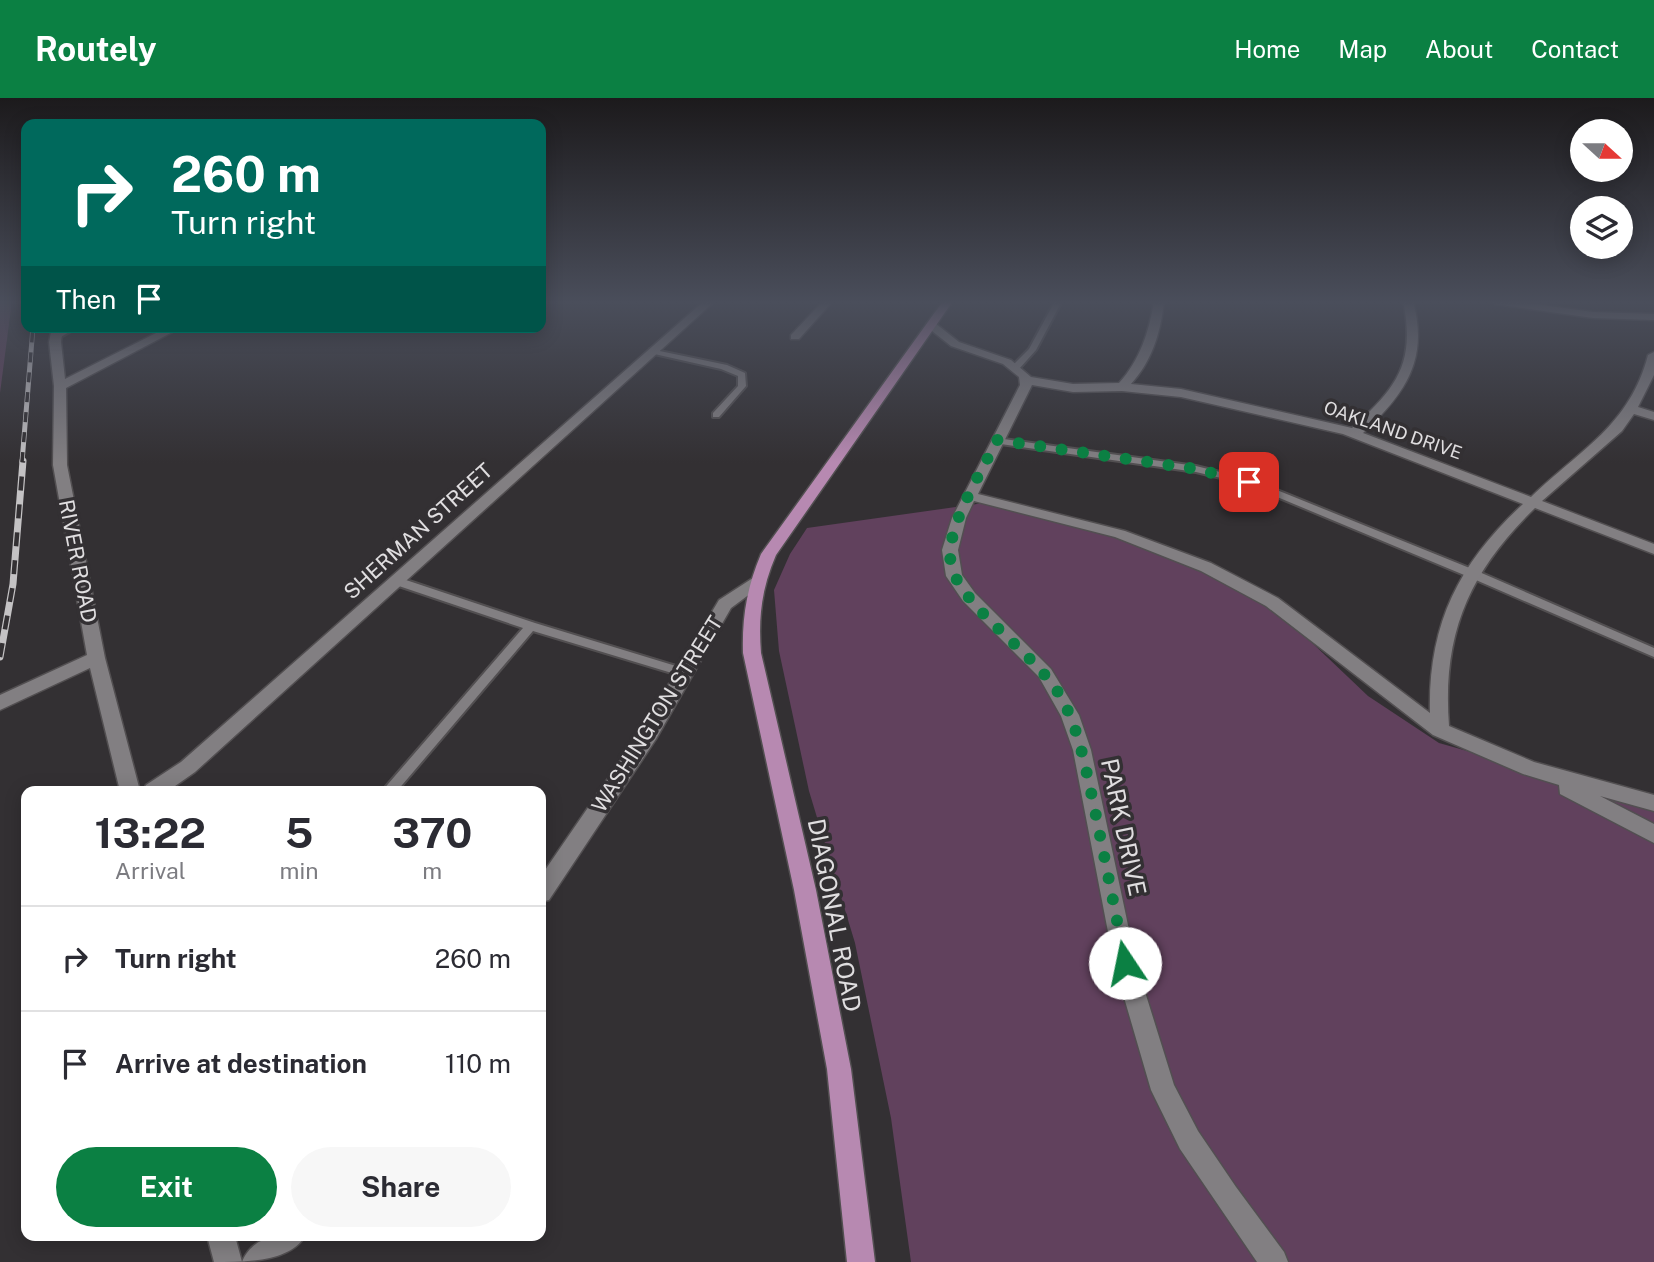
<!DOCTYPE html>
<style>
:root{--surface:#fff;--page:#f7f7f7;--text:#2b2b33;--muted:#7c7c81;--line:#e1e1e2;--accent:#0b8043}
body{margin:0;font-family:"Public Sans",sans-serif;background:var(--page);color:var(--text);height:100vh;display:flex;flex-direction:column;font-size:26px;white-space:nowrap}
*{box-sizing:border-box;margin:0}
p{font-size:23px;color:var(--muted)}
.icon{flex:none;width:38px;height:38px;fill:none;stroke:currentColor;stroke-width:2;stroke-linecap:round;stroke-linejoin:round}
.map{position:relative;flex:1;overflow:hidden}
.panel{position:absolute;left:21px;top:688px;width:525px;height:455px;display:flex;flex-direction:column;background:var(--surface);border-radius:14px;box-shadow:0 4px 18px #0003}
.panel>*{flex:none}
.guide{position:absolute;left:21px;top:21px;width:525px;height:214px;border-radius:14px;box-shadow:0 4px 18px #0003;background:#00695c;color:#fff;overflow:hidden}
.needle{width:46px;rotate:111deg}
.tools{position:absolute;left:1570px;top:21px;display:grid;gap:14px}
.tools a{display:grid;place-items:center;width:63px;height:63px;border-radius:50%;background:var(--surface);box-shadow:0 4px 18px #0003;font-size:35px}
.pin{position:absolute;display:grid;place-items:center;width:60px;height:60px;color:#fff;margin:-30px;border-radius:14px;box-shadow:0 4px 10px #0006}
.me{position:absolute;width:77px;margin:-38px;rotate:349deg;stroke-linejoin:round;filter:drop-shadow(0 0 5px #0008)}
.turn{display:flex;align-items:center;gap:24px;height:147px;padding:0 35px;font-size:32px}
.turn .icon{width:91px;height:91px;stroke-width:2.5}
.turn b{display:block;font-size:49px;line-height:60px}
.then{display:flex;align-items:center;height:66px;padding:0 35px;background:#0003;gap:14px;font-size:26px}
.eta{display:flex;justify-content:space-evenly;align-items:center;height:119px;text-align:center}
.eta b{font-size:42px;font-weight:700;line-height:49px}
.button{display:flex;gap:14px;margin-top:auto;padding:14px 35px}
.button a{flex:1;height:80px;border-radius:42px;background:var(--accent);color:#fff;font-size:28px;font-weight:700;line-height:80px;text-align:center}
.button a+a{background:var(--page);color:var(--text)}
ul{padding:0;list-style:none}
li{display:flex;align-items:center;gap:21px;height:105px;padding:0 35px;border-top:2px solid var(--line)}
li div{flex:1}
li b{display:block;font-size:26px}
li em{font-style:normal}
header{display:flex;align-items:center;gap:42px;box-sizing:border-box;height:98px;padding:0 35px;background:var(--accent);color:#fff}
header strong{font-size:33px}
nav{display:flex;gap:38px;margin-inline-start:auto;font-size:24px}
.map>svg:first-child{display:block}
</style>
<header>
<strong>Routely</strong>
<nav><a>Home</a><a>Map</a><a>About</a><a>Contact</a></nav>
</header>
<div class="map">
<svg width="1654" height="1164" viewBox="0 0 1654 1164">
<rect width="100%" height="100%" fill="#333033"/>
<g fill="#61415d">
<polygon points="0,203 12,203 0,295"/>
<polygon points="984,405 1131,443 1211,476 1287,521 1368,598 1439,645 1654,706 1654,1164 911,1164 891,1020 855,845 809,693 779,553 774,492 790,456 807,430"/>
</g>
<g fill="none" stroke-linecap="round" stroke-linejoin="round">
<defs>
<g id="lane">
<polygon points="1055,203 1062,203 1036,252 1019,271 1013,271 1013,267 1029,251"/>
<polygon points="67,229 78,229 59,240 52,238"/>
<polygon points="650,251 727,267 745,275 746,288 719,319 713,319 713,315 738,288 738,278 721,271 650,255"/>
<polygon points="997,340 1196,368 1252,382 1477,473 1654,550 1654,559 1469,479 1246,386 1196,374 994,345 992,343"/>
<polygon points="394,478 535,525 689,572 691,575 685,579 533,533 397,693 382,693 523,530 390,485 389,482"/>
</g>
<g id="street">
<polygon points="704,203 715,203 195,674 168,693 143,693 146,687 181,664"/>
<polygon points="823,203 833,203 799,241 791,241 791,237"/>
<path d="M 1154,203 L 1164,203 C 1161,234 1152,263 1131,286 L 1181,291 L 1352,330 C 1396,290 1416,266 1403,203 L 1413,203 C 1429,262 1405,296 1363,335 L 1531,399 C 1580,352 1630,327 1648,257 L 1654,254 L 1654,277 L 1638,309 L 1654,314 L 1654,322 L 1634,316 L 1622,333 L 1542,403 L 1654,446 L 1654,456 L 1535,410 C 1469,474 1442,536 1449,628 L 1534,664 L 1654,697 L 1654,713 L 1600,698 L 1654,726 L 1654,745 L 1560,696 L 1559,687 L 1523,676 L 1433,637 L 1266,508 L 1201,473 L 1115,439 L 974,403 L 966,420 L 958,452 L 962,477 L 975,495 L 1051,571 L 1079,617 L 1091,652 L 1136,865 L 1174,987 L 1198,1033 L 1236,1089 L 1284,1154 L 1288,1164 L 1257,1164 L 1180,1051 L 1151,992 L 1114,865 L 1073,652 L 1061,618 L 1039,579 L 963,503 L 946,478 L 942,452 L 952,420 L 1020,287 L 1019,279 L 1003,266 L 951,248 L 927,229 L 927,225 L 935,225 L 959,244 L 1011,262 L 1031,279 L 1073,286 L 1119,285 C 1140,262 1149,234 1154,203 ZM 1032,287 L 1073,294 L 1122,293 L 1181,299 L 1343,336 L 1523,406 C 1459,465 1428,526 1430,615 L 1278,500 L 1211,465 L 1125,433 L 978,396 Z"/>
<polygon points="1490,203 1514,203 1593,214 1654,216 1654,222 1593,220 1495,206"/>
<polygon points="52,229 63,229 61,244 65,281 168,229 182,229 66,290 67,367 105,560 140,693 120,693 90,570 0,612 0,597 87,557 53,367 54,288 49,244"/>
<polygon points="756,478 764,483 762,487 731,510 656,641 549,802 541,804 541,778 642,631 719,502"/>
<path d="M 207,1138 L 235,1138 L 242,1164 C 253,1137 280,1136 305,1138 C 290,1164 246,1164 214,1164 Z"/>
</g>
<path id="primary" d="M 943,203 L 953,203 L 776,457 C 762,489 758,519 761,555 L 816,792 L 851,971 L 875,1164 L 847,1164 L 827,971 L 794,792 L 743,555 C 742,519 747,489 761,456 Z"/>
</defs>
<use href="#lane" stroke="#524f51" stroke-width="4"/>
<use href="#street" stroke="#524f51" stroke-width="3"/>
<use href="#primary" stroke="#524f51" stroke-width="3"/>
<use href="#lane" fill="#827f82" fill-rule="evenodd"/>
<use href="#street" fill="#827f82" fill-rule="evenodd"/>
<use href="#primary" fill="#b789b1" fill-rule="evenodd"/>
<defs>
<polyline id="rail-far1" points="22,364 33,229"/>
<polyline id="rail" points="0,559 13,486 23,363"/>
</defs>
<use href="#rail-far1" stroke="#c4c2c4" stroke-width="5"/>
<use href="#rail" stroke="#c4c2c4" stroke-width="7"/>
<use href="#rail-far1" stroke="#333033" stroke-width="3.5" stroke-dasharray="10" stroke-linecap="butt"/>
<use href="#rail" stroke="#333033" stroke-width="4.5" stroke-dasharray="14" stroke-linecap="butt"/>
</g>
<linearGradient id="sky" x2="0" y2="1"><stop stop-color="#1c1a1c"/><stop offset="0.56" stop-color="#4a4e5b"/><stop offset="1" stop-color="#4a4e5b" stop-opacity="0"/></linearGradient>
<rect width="1654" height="365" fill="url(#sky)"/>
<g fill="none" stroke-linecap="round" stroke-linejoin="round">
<path stroke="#0b8043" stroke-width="12" stroke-dasharray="0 21.6" d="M 1125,865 C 1115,811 1104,757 1093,703 C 1085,668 1079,632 1062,601 C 1038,556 960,510 951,466 C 944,431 982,374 997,342 L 1196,371 L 1249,384"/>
</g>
<g text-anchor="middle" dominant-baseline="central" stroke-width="7" stroke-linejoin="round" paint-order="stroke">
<g font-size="18" fill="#e0dee0" stroke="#333033">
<text transform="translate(1393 332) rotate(19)">OAKLAND DRIVE</text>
</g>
<g font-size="21" fill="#e0dee0" stroke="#333033">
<text transform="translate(418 433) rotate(-42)">SHERMAN STREET</text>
<text transform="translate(78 463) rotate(79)">RIVER ROAD</text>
<text transform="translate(657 616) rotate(-58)">WASHINGTON STREET</text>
</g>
<g font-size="24" fill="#e0dee0" stroke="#333033">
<text transform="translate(1124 729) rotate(78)">PARK DRIVE</text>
<text transform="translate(835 817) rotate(79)">DIAGONAL ROAD</text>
</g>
</g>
</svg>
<div class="tools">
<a><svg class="needle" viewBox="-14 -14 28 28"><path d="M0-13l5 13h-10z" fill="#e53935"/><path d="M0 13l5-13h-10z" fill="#7c7c81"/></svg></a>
<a><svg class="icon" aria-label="layers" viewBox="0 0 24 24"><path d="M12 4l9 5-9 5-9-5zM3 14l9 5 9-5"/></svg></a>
</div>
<div class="pin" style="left:1249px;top:384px;background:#d93025"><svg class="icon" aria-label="arrive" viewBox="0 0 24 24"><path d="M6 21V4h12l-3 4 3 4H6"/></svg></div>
<svg class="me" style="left:1125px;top:865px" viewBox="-20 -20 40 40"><circle r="19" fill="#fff"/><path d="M0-13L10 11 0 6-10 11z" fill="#0b8043"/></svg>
<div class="guide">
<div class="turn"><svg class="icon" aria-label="right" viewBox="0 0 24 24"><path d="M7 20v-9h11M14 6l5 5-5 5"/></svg><div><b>260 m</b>Turn right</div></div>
<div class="then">Then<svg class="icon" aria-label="arrive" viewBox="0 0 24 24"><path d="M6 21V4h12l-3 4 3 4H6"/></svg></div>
</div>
<section class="panel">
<div class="eta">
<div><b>13:22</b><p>Arrival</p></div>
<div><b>5</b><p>min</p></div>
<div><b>370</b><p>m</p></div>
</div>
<ul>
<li><svg class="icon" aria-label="right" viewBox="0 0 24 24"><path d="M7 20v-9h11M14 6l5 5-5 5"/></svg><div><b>Turn right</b></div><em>260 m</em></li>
<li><svg class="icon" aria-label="arrive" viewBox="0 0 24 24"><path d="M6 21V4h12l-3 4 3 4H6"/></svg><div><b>Arrive at destination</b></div><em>110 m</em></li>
</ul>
<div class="button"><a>Exit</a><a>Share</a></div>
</section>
</div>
